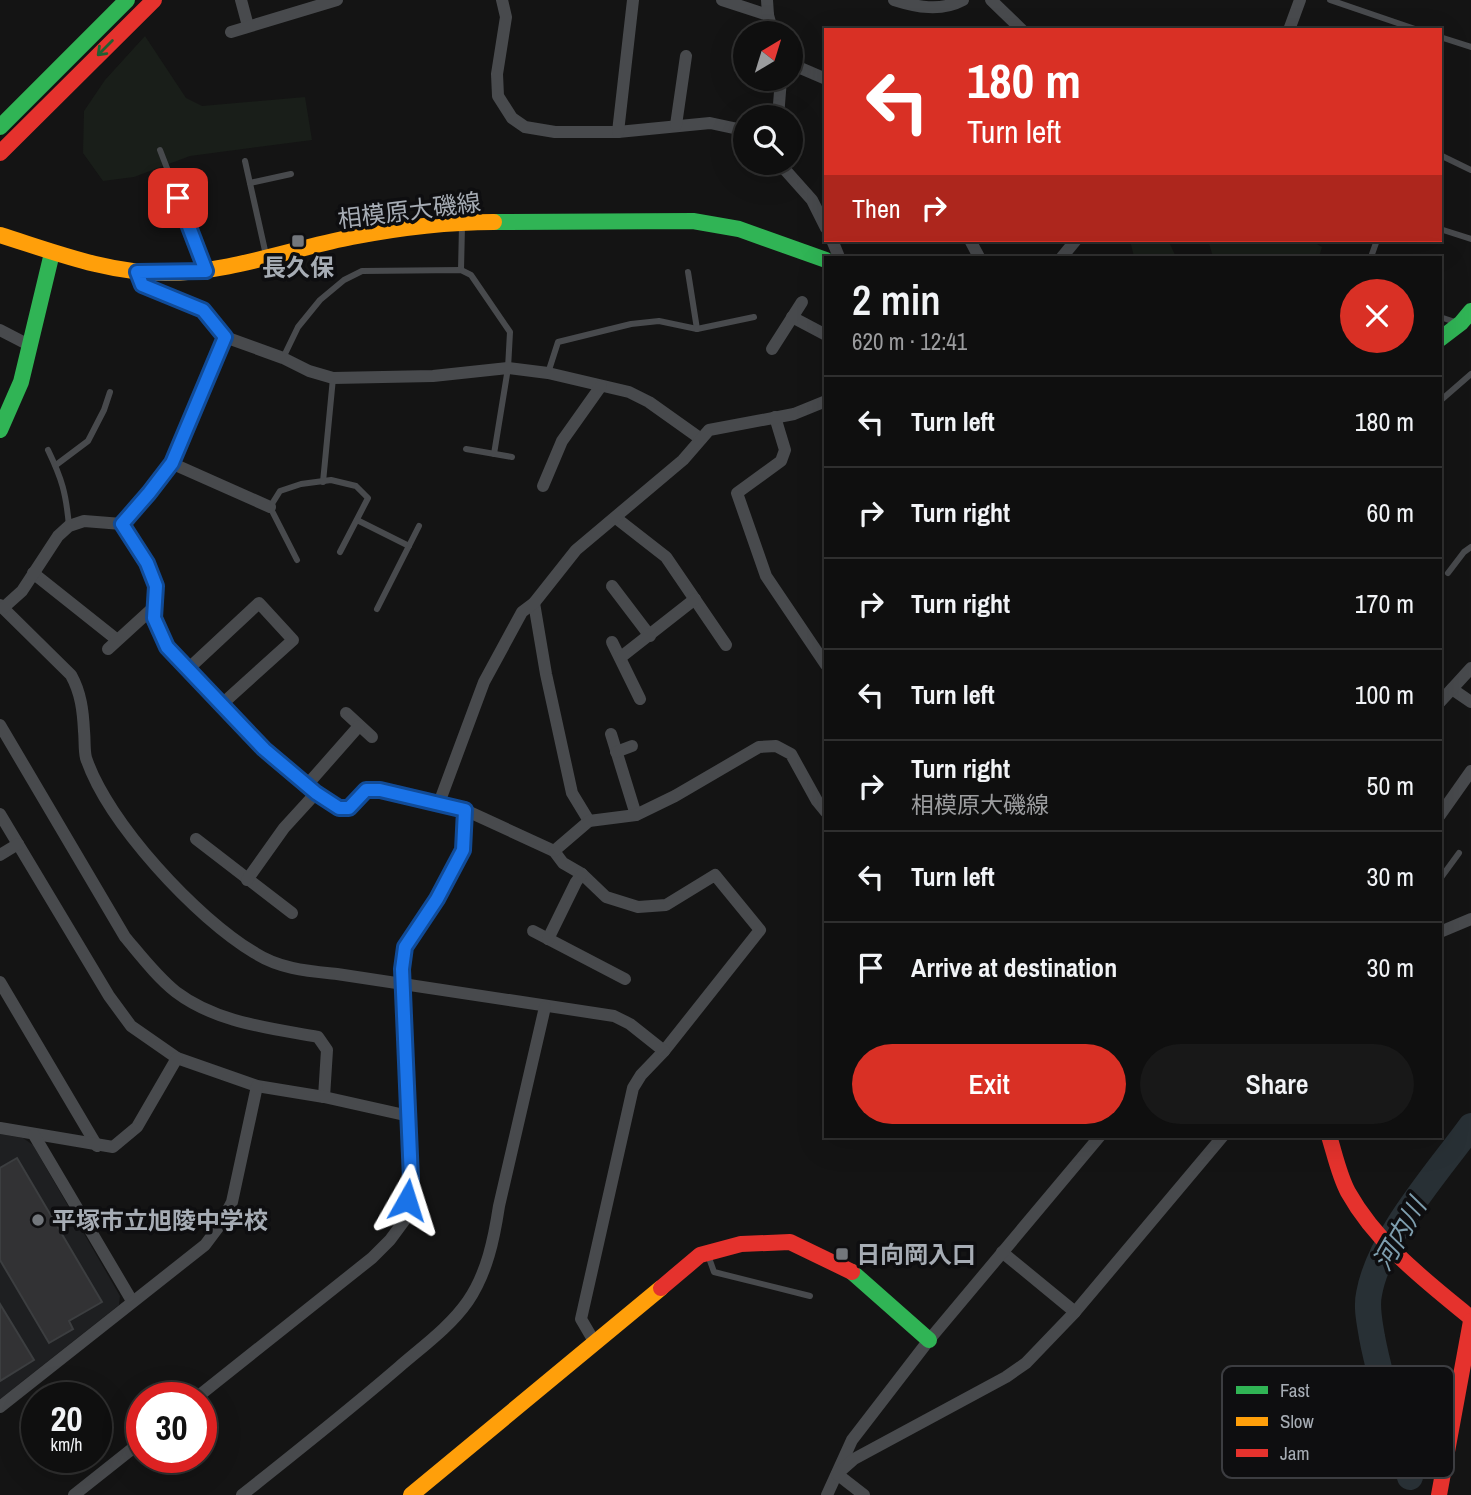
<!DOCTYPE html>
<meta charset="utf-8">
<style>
:root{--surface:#0f0f0f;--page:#181818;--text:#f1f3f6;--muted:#9b9c9e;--line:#2f2f2f;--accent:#d93025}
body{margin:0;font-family:"Archivo Narrow","Noto Sans JP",sans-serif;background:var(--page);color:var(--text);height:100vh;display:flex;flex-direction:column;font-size:26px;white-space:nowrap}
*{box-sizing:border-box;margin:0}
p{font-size:23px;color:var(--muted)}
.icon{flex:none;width:38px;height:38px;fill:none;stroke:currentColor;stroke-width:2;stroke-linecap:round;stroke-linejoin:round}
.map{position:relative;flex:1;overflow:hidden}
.details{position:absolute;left:824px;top:256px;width:618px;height:882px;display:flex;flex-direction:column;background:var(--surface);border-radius:0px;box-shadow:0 7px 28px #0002,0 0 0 2px var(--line)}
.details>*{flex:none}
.banner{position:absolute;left:824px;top:28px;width:618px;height:214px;border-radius:0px;box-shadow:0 7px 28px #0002,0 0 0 2px var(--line);background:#d93025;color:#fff;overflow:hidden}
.needle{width:46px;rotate:38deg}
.controls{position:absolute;left:733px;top:21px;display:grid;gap:14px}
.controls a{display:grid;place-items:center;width:70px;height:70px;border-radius:50%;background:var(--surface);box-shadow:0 7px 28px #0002,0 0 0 2px var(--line);font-size:35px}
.speed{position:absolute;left:21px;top:1382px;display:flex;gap:14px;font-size:35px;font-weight:700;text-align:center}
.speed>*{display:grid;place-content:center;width:91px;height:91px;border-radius:50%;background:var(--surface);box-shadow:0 7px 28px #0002,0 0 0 2px var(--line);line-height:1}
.speed small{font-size:18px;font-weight:400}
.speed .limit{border:10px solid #d22;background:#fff;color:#111}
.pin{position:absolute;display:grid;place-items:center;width:60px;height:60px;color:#fff;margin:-30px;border-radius:14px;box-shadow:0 4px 10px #0006}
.me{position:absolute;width:77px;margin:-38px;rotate:6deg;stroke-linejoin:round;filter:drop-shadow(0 0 5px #0008)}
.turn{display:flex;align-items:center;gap:24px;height:147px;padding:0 28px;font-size:32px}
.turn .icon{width:91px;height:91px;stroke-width:2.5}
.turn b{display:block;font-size:49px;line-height:60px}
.then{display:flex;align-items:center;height:66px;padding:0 28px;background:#0003;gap:14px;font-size:26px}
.round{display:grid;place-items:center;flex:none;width:74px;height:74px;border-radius:37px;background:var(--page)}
.head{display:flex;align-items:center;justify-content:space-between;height:119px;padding:0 28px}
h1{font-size:42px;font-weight:600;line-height:52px}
.primary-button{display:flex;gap:14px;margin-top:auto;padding:14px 28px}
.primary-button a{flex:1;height:80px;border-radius:42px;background:var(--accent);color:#fff;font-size:28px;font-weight:600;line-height:80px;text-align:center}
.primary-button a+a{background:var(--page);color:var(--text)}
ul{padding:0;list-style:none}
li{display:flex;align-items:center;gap:21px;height:91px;padding:0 28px;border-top:2px solid var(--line)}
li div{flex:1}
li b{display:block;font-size:26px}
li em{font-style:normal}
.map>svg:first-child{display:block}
</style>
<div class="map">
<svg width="1471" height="1495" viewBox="0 0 1471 1495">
<rect width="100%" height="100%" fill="#141414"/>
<polygon fill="#1e1f21" points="0,1134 23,1138 33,1145 120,1296 119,1305 0,1399"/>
<g fill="#191e19">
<polygon points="145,36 186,98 202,106 305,97 312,140 190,156 134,177 103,181 83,153 84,111 105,80"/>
<polygon points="1130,240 1168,240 1176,257 1134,257"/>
<polygon points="1208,240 1310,240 1322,247 1319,257 1213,257"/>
</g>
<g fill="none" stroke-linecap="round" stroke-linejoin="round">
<path stroke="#283035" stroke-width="26" d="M 1410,1477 C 1397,1431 1381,1385 1372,1337 C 1370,1324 1366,1308 1369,1294 C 1379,1237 1437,1173 1471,1126"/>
</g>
<g fill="#323234" stroke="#3c3e40" stroke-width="2">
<polygon points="17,1158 102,1302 69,1321 73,1329 49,1343 0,1260 0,1168"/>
<polygon points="0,1304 34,1360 0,1381"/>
</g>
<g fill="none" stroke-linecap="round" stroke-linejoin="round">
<g stroke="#484a4d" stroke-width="6">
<polyline points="1330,0 1418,30"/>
<polyline points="1440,37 1471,47"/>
<polyline points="160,150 206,269"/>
<polyline points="1440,155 1471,170"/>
<polyline points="245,161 266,255"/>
<polyline points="250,183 291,174"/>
<polyline points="1440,229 1471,239"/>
<polyline points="1371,257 1377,240"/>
<polyline points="461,270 462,226"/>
<polyline points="688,272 697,329"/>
<polyline points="1440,317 1455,322"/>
<polyline points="283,358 298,327 320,300 344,280 362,271 461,270 471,275 510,332 508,368 494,454"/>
<polyline points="548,373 558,342 631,324 659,321 697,329 754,317"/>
<polyline points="1440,401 1471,374"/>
<polyline points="466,449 512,457"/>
<path d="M 48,450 C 62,479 66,493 69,526"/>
<polyline points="56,465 88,441 104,410 110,392"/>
<polyline points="323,482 333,378"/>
<polyline points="357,520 409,546"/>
<polyline points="297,560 270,507 280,491 301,484 331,480 356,486 368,498 340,552"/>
<polyline points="1448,573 1464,552 1471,547"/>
<polyline points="377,609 419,526"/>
<polyline points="1440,879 1459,853"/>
<polyline points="708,1255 714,1272 810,1296"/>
</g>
<g stroke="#484a4d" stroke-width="12">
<polyline points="241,0 248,26"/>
<polyline points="502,0 506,17 497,74 498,96 512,118 525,127 555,132 618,132 710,123 738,129 746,134"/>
<polyline points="722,0 768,15"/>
<polyline points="767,0 768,15 773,33"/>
<path d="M 894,0 C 916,7 941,12 963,0"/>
<polyline points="991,0 1022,30"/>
<polyline points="1289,30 1300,0"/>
<polyline points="231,32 337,0"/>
<polyline points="791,64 826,79"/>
<polyline points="778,117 781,79"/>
<polyline points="676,125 686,56"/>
<polyline points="618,132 633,0"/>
<polyline points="779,163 812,200 826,228"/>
<polyline points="832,240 839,257"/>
<polyline points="970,240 979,257"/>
<polyline points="1062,257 1076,240"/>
<polyline points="137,272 142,285 203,310 225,337 283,358 309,371 333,378 433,376 508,368 548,373 629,392 649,402 701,439"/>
<polyline points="792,317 826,335"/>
<polyline points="0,330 29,345"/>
<polyline points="772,349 802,302"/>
<polyline points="775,417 785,450 781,461 737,493 766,576 826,665"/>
<polyline points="171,463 270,507"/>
<polyline points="543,486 562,441 601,386"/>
<polyline points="616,518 666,557 726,645"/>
<polyline points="122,524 147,563 156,586 154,618 167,647 264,749 316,793 339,808 349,808 366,791 380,790 465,810 554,851 563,863 582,874 606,897 638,907 666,905 715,875 760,930 664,1051 641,1075 633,1088 581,1319 595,1343"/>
<polyline points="122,524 149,493 171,463 225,337"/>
<polyline points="33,573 116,639"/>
<polyline points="612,586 650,636"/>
<polyline points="534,603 546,674 572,793 589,821"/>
<path d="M 0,605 L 71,675 C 81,693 83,711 84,731 C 85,740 84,750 86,758 C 108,823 196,918 255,953 C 280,969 308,971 337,974 L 614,1016 L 630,1024 L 664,1051"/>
<polyline points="3,608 22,591 58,536 69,526 84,521 122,524"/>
<polyline points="612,642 640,699"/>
<polyline points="108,649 154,607"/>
<polyline points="621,657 695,599"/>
<polyline points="187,670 259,603 293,640 221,705"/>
<polyline points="1452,689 1471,702"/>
<polyline points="1440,702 1471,668"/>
<polyline points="346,713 372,737"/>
<path d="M 0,725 L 125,937 C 141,956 157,977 176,992 C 217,1023 270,1028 318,1037 L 327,1050 L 324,1097"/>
<polyline points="611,734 636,815"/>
<polyline points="616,752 632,746"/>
<polyline points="307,785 359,726"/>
<polyline points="439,803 484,682 522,612 534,603 576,550 683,460 709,430 794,414 826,401"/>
<polyline points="0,814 109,996 131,1026 177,1058 257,1086 324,1097 409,1116"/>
<polyline points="1440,815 1471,771"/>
<polyline points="196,839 292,913"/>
<polyline points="554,851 589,821 636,815 675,796 759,747 776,746 791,754 817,801 826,812"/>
<polyline points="0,855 18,844"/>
<polyline points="247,880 284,828 316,793"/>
<polyline points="533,931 625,979"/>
<polyline points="1440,932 1471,919"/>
<polyline points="548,939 576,882 582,874"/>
<polyline points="0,982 97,1146"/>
<polyline points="0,1128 113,1147 137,1127 177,1058"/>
<polyline points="34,1135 132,1301"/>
<polyline points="1002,1252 1075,1312"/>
<polyline points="196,1398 372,1258 390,1240 404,1221 411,1179 405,986 402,969 405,947 437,899 463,850 465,810"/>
<polyline points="0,1407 205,1245 220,1225 232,1202 257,1086"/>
<polyline points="74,1495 142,1441"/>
<path d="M 242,1495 C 295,1453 348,1411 399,1367 C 422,1347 450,1327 468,1301 C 487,1273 494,1239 499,1206 L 545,1007"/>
<polyline points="827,1495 852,1440 929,1340 1100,1136"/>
<polyline points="864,1495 837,1474 854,1459 1006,1377 1026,1363 1075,1312 1223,1136"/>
</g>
<g stroke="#30b455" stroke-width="16">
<polyline points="0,127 127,0"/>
<polyline points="494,222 693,221 739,229 826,260"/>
<polyline points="1440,339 1461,323 1471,311"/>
<polyline points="0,430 21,382 52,253"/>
<polyline points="852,1272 929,1340"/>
</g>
<g stroke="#ff9f0a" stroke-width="16">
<path d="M 0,235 C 54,252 107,273 165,273 C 229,273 290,249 352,237 C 398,228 447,222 494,222"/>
<polyline points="411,1495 661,1288"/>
</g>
<g stroke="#e5322d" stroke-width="16">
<polyline points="0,153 154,0"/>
<path d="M 1329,1136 C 1335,1155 1339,1175 1348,1192 C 1377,1244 1426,1281 1471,1318"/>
<polyline points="661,1288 700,1255 741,1244 790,1242 852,1272"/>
<polyline points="1439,1495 1471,1321"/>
</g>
</g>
<defs><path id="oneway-shaft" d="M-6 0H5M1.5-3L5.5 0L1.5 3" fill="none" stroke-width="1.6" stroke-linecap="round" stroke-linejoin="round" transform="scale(1.75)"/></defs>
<use stroke="#1f6132" href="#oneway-shaft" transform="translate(105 48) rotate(135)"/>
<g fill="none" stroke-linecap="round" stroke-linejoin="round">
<defs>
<polyline id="route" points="178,198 206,271 137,272 142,285 203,310 225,337 172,463 149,493 122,524 147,563 156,586 154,618 167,647 264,749 316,793 339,808 349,808 366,790 380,790 465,810 463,850 437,899 405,947 402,969 411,1179 407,1200"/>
</defs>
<use href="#route" stroke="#114b97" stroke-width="18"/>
<use href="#route" stroke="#1a73e8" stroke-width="12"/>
</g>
<g fill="#73777c" stroke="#0e0e10" stroke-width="2.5">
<rect x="291" y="234" width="14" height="14" rx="3.5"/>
<circle cx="38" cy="1220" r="7"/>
<rect x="835" y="1247" width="14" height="14" rx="3.5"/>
</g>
<g text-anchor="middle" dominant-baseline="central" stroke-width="7" stroke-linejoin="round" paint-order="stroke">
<g font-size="24" fill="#a6acb4" stroke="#0e0e10">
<text transform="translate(409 210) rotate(-7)">相模原大磯線</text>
</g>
<g font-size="24" font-weight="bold" fill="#a6acb4" stroke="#0e0e10" text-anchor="start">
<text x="298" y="267" text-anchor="middle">長久保</text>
<text x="52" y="1220">平塚市立旭陵中学校</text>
<text x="856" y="1254">日向岡入口</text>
</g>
<g font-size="26" font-style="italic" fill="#7e9eae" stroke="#0e0e10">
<text transform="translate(1399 1234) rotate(-60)">河内川</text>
</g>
</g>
<rect x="1222" y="1366" width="232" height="112" rx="10" fill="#0e0e10" stroke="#3c3d41" stroke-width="2"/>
<rect x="1236" y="1386" width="32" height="8" fill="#30b455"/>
<rect x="1236" y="1417" width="32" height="9" fill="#ff9f0a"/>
<rect x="1236" y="1449" width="32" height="8" fill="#e5322d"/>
<g font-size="19" fill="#a6acb4">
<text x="1280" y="1397">Fast</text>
<text x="1280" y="1428">Slow</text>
<text x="1280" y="1460">Jam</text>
</g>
</svg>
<div class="controls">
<a><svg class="needle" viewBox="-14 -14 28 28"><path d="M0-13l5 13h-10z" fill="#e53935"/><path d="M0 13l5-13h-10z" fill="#9b9c9e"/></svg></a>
<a><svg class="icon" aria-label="search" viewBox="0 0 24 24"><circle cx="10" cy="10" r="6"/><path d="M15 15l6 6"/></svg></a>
</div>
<div class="speed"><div>20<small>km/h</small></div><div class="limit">30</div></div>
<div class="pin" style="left:178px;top:198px;background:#d93025"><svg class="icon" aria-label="arrive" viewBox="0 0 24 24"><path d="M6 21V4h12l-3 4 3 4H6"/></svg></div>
<svg class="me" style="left:407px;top:1200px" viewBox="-20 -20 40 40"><path d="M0-17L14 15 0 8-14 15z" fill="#1a73e8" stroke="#fff" stroke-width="4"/></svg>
<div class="banner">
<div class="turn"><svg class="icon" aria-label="left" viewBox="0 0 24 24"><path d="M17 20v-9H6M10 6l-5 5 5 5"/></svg><div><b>180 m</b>Turn left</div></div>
<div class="then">Then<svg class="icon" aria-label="right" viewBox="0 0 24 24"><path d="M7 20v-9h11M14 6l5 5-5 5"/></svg></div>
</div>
<section class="details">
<div class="head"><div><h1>2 min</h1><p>620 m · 12:41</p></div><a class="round" style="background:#d93025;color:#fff"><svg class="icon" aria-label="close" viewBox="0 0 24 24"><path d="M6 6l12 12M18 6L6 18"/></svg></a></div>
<ul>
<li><svg class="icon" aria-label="left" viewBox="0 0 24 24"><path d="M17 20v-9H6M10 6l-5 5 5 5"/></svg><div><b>Turn left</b></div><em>180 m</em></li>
<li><svg class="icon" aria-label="right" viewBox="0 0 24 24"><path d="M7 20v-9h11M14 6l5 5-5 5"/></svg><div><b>Turn right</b></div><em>60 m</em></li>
<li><svg class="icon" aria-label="right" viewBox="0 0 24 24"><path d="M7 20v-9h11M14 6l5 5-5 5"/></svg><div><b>Turn right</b></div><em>170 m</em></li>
<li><svg class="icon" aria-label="left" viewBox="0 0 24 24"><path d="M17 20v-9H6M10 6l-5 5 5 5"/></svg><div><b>Turn left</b></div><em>100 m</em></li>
<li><svg class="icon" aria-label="right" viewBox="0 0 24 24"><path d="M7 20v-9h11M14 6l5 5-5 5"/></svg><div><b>Turn right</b><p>相模原大磯線</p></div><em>50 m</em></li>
<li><svg class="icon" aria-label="left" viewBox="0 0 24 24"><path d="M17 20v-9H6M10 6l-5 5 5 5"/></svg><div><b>Turn left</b></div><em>30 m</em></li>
<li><svg class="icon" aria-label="arrive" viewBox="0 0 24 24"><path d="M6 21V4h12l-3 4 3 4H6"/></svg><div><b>Arrive at destination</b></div><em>30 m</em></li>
</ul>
<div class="primary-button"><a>Exit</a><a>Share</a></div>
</section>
</div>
